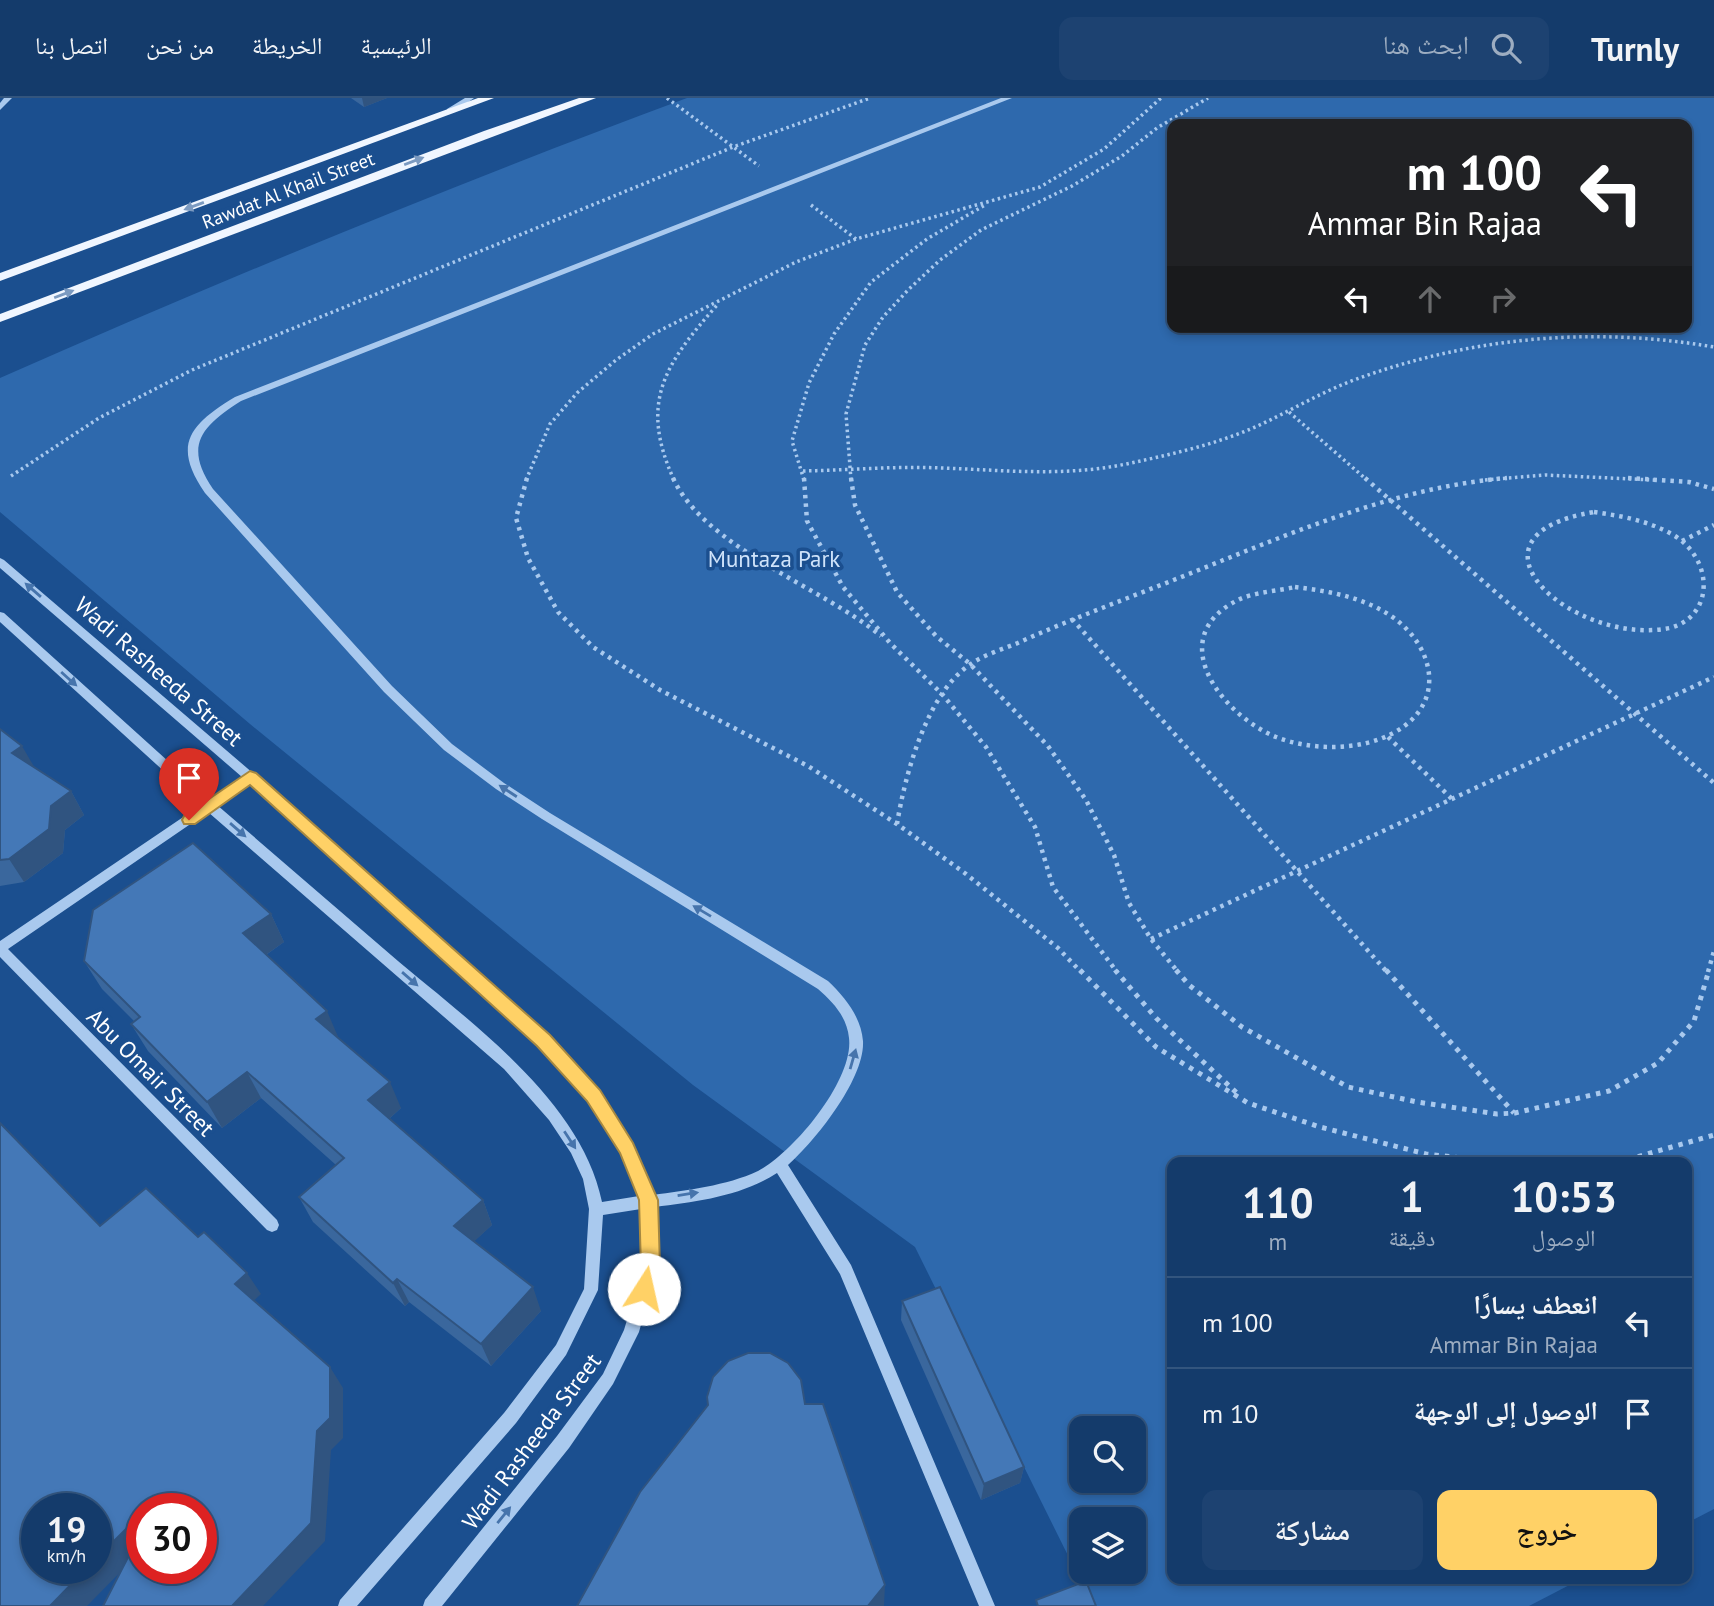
<!DOCTYPE html>
<html lang="ar">
<meta charset="utf-8">
<style>
:root{--surface:#143b6b;--page:#1d4271;--text:#f1f3f6;--muted:#9dadc1;--line:#33557e;--accent:#ffd166}
body{margin:0;font-family:"PT Sans","Noto Naskh Arabic",sans-serif;background:var(--page);color:var(--text);direction:rtl;height:100vh;display:flex;flex-direction:column;font-size:26px;white-space:nowrap}
*{box-sizing:border-box;margin:0}
p{font-size:23px;color:var(--muted)}
.icon{flex:none;width:38px;height:38px;fill:none;stroke:currentColor;stroke-width:2;stroke-linecap:round;stroke-linejoin:round}
.map{position:relative;flex:1;overflow:hidden;direction:ltr}
.side{position:absolute;left:1167px;top:1059px;width:525px;height:427px;display:flex;flex-direction:column;background:var(--surface);border-radius:14px;box-shadow:0 4px 10px #0003,0 0 0 2px var(--line);direction:rtl}
.side>*{flex:none}
.top-card{position:absolute;left:1167px;top:21px;width:525px;height:214px;border-radius:14px;box-shadow:0 4px 10px #0003,0 0 0 2px var(--line);direction:rtl;background:#202124;color:#fff;overflow:hidden}
.fabs{position:absolute;left:1069px;top:1318px;display:grid;gap:14px}
.fabs a{display:grid;place-items:center;width:77px;height:77px;border-radius:14px;background:var(--surface);box-shadow:0 4px 10px #0003,0 0 0 2px var(--line);font-size:35px}
.speed{position:absolute;left:21px;top:1395px;display:flex;gap:14px;font-size:35px;font-weight:700;text-align:center}
.speed>*{display:grid;place-content:center;width:91px;height:91px;border-radius:50%;background:var(--surface);box-shadow:0 4px 10px #0003,0 0 0 2px var(--line);line-height:1}
.speed small{font-size:18px;font-weight:400}
.speed .limit{border:10px solid #d22;background:#fff;color:#111}
.pin{position:absolute;display:grid;place-items:center;width:60px;height:60px;color:#fff;margin:-72px -30px;border-radius:50% 50% 50% 0;rotate:-45deg;box-shadow:0 0 7px #0007}
.pin .icon{rotate:45deg}
.me{position:absolute;width:77px;margin:-38px;rotate:10deg;stroke-linejoin:round;filter:drop-shadow(0 0 5px #0008)}
.turn{display:flex;align-items:center;gap:24px;height:147px;padding:0 35px;font-size:32px}
.turn .icon{width:91px;height:91px;stroke-width:2.5}
.turn b{display:block;font-size:49px;line-height:60px}
.lanes{display:flex;align-items:center;height:66px;padding:0 35px;background:#0003;justify-content:center;gap:35px;direction:ltr}
.lanes .off{opacity:.35}
.eta{display:flex;justify-content:space-evenly;align-items:center;height:119px;text-align:center}
.eta b{font-size:42px;font-weight:600;line-height:49px}
.button{display:flex;gap:14px;margin-top:auto;padding:14px 35px}
.button a{flex:1;height:80px;border-radius:14px;background:var(--accent);color:#111;font-size:28px;font-weight:600;line-height:80px;text-align:center}
.button a+a{background:var(--page);color:var(--text)}
ul{padding:0;list-style:none}
li{display:flex;align-items:center;gap:21px;height:91px;padding:0 35px;border-top:2px solid var(--line)}
li div{flex:1}
li b{display:block;font-size:26px}
li em{font-style:normal}
header{display:flex;align-items:center;gap:42px;box-sizing:border-box;height:98px;padding:0 35px;background:var(--surface);border-bottom:2px solid var(--line)}
header strong{font-size:33px}
nav{display:flex;gap:38px;margin-inline-start:auto;font-size:24px}
.search{width:490px;height:63px;background:var(--page);display:flex;align-items:center;gap:18px;box-sizing:border-box;padding:0 24px;border-radius:14px;color:var(--muted);font-size:26px}
.map>svg:first-child{display:block}
</style>
<header>
<strong>Turnly</strong>
<div class="search"><svg class="icon" aria-label="search" viewBox="0 0 24 24"><circle cx="10" cy="10" r="6"/><path d="M15 15l6 6"/></svg>ابحث هنا</div>
<nav><a>الرئيسية</a><a>الخريطة</a><a>من نحن</a><a>اتصل بنا</a></nav>
</header>
<div class="map">
<svg width="1714" height="1508" viewBox="0 0 1714 1508">
<rect width="100%" height="100%" fill="#1b4f8f"/>
<path fill="#2e69ad" fill-rule="evenodd" d="M 687,0 L 1714,0 L 1714,1411 L 1687,1425 L 1687,1064 L 1172,1064 L 1172,1480 L 1581,1481 L 1529,1508 L 1093,1508 L 915,1149 L 693,987 L 250,626 L 0,414 L 0,280 C 227,180 455,86 687,0 ZM 1172,26 L 1687,26 L 1687,229 L 1172,229 ZM 1082,1330 L 1134,1330 L 1134,1382 L 1082,1382 ZM 1082,1421 L 1134,1421 L 1134,1474 L 1082,1474 Z"/>
<g fill="none" stroke-linecap="round" stroke-linejoin="round">
<g stroke="#a9c9ee" stroke-width="3.5" stroke-dasharray="2.5 3.5" stroke-linecap="butt">
<polyline points="667,0 759,68"/>
<polyline points="811,107 856,141"/>
<polyline points="1289,314 1367,382"/>
<path d="M 803,373 C 849,372 895,368 941,370 C 1003,372 1064,379 1126,366 C 1169,357 1213,347 1253,330 C 1287,315 1319,295 1354,282 C 1471,239 1592,228 1714,249"/>
<polyline points="11,378 99,320 192,272 733,49 870,0"/>
<polyline points="526,382 550,326 577,295 616,262 653,236 796,164 856,141 1040,89 1104,51 1161,0"/>
<path d="M 674,382 C 638,303 666,265 718,206"/>
<polyline points="804,382 792,343 809,285 834,236 871,184 927,141 985,107"/>
<polyline points="851,382 846,316 865,247 883,219 908,192 940,162 981,132 1072,88 1122,58 1157,30 1208,0"/>
<polyline points="1485,382 1545,377 1654,382"/>
</g>
<g stroke="#a9c9ee" stroke-width="4.5" stroke-dasharray="3.5 5" stroke-linecap="butt">
<polyline points="527,380 516,420 528,460 558,514 593,549 660,592 808,668 897,726 966,776 1058,850 1081,874"/>
<path d="M 673,380 C 705,450 822,489 881,538"/>
<polyline points="804,380 807,423 843,489 890,545 942,596 986,649 1035,729 1053,789 1117,874"/>
<polyline points="851,380 855,407 897,494 936,538 970,566 1048,648 1086,702 1114,757 1129,805 1151,841 1178,874"/>
<polyline points="1365,380 1714,685"/>
<polyline points="1628,380 1689,384 1714,391"/>
<path d="M 1594,414 C 1622,418 1650,423 1675,438 C 1714,463 1714,518 1670,530 C 1573,549 1449,438 1594,414 Z"/>
<polyline points="1682,443 1714,427"/>
<path d="M 1295,489 C 1328,493 1363,499 1391,518 C 1435,548 1447,605 1395,634 C 1362,653 1312,653 1276,639 C 1222,617 1162,540 1238,502 C 1254,494 1278,493 1295,489 Z"/>
<polyline points="1072,521 1387,874"/>
<polyline points="1388,639 1452,701"/>
<path d="M 897,726 C 905,677 927,594 971,566 C 985,556 1004,551 1020,544 C 1062,525 1105,509 1148,492 C 1263,448 1383,390 1507,380"/>
<polyline points="1151,841 1714,579"/>
<polyline points="1708,874 1714,853"/>
</g>
<g stroke="#a9c9ee" stroke-width="5" stroke-dasharray="4.5 6" stroke-linecap="butt">
<polyline points="1080,872 1156,949 1248,1005 1320,1029 1426,1056 1500,1064"/>
<polyline points="1115,872 1156,920 1239,997"/>
<polyline points="1176,872 1189,887 1242,929 1348,989 1417,1004 1497,1016 1515,1015 1609,993 1658,965 1694,923 1709,872"/>
<polyline points="1386,872 1514,1015"/>
<polyline points="1586,1064 1626,1062 1714,1037"/>
</g>
<g fill="#a9c9ee" fill-rule="evenodd">
<polygon points="4,0 12,0 0,12 0,5"/>
<polygon points="465,0 474,0 453,15 447,15 447,11"/>
<path d="M 1001,0 L 1012,0 L 241,303 C 202,328 183,347 213,391 L 392,588 L 452,646 L 504,685 L 550,715 L 828,883 C 845,899 861,919 863,943 C 865,981 815,1043 788,1067 L 851,1167 L 995,1508 L 979,1508 L 840,1176 L 777,1075 C 742,1098 696,1104 655,1109 L 657,1169 L 639,1234 L 613,1286 L 569,1350 L 442,1508 L 423,1508 L 425,1502 L 557,1338 L 603,1276 L 624,1232 L 643,1169 L 641,1111 L 603,1117 L 598,1192 L 566,1257 L 516,1325 L 357,1508 L 338,1508 L 340,1502 L 504,1315 L 556,1247 L 584,1191 L 589,1111 L 583,1081 L 571,1055 L 549,1022 L 504,971 L 208,714 L 8,851 L 277,1122 L 279,1127 L 277,1132 L 272,1134 L 267,1132 L 0,859 L 0,843 L 201,707 L 0,524 L 0,514 L 4,515 L 210,701 L 242,679 L 0,470 L 0,460 L 4,462 L 254,676 L 548,939 L 599,994 L 632,1047 L 653,1097 C 687,1092 726,1088 758,1073 C 793,1055 854,982 849,940 C 847,919 833,904 818,891 L 542,721 L 496,691 L 444,652 L 384,594 L 205,395 C 172,347 189,327 235,299 ZM 249,685 L 538,947 L 589,1002 L 621,1054 L 639,1098 L 602,1104 C 581,1001 467,922 391,857 C 333,807 275,757 217,707 Z"/>
</g>
<g fill="#f0f6ff" fill-rule="evenodd">
<polygon points="478,0 494,0 0,183 0,175"/>
<polygon points="579,0 596,0 0,224 0,216 484,33"/>
</g>
</g>
<g fill="#3a679d">
<polygon points="351,0 387,0 364,9"/>
<polygon points="0,631 35,670 71,693 84,717 65,732 63,755 24,784 0,788"/>
<polygon points="271,816 284,844 266,857 401,1010 389,1021 483,1102 492,1127 474,1143 541,1213 491,1268 409,1204 405,1208 313,1124 299,1099 336,1067 261,1000 222,1030 148,953 131,926 134,923 102,891 84,863"/>
<polygon points="902,1203 1024,1369 1020,1385 981,1402 901,1222"/>
</g>
<g fill="#305480">
<polygon points="362,0 387,0 364,9"/>
<polygon points="22,648 36,672 12,655"/>
<polygon points="71,693 84,717 65,732 63,755 24,784 9,761 51,708"/>
<polygon points="271,816 284,844 257,863 243,835"/>
<polygon points="327,913 339,941 316,921"/>
<polygon points="247,974 261,1000 222,1030 207,1004"/>
<polygon points="390,984 401,1010 380,1029 368,1002"/>
<polygon points="483,1102 492,1127 465,1152 454,1128"/>
<polygon points="247,1175 261,1196 249,1207 235,1186"/>
<polygon points="397,1181 409,1204 405,1208 393,1185"/>
<polygon points="533,1189 541,1213 491,1268 481,1246"/>
<polygon points="330,1269 343,1290 343,1340 331,1352 325,1443 263,1508 232,1508 317,1333"/>
<polygon points="1024,1369 1020,1385 981,1402 984,1386"/>
<polygon points="160,1398 172,1410 147,1410"/>
<polygon points="142,1415 142,1452 87,1508 50,1508 87,1470 96,1470 96,1461"/>
<polygon points="885,1487 884,1508 868,1508"/>
</g>
<g fill="#4478b7" stroke="#305480" stroke-width="2">
<polygon points="0,631 22,648 12,655 71,693 51,708 49,731 9,761 0,762"/>
<polygon points="193,745 271,816 243,835 327,913 316,921 390,984 368,1002 483,1102 454,1128 533,1189 481,1246 397,1181 393,1185 299,1099 344,1060 247,974 207,1004 131,926 140,919 84,863 93,812"/>
<polygon points="0,1025 100,1128 146,1090 198,1139 204,1134 247,1175 235,1186 330,1269 330,1320 317,1333 311,1425 232,1508 103,1508 142,1432 142,1470 201,1470 201,1410 153,1410 160,1398 147,1410 142,1410 142,1415 96,1461 96,1410 37,1410 37,1470 87,1470 50,1508 0,1508"/>
<polygon points="940,1189 1024,1369 984,1386 902,1203"/>
<polygon points="748,1255 770,1255 788,1265 801,1282 805,1306 823,1306 885,1487 868,1508 577,1508 640,1394 708,1307 707,1299 713,1279 728,1263"/>
<polygon points="1086,1483 1096,1508 1038,1508 1036,1502"/>
</g>
<defs><path id="oneway-solid" d="M-6-.8H1V-3.2L6.5 0L1 3.2V.8H-6Z" transform="scale(1.75)"/></defs>
<g fill="#7b9ac1">
<use href="#oneway-solid" transform="translate(414 63) rotate(-21)"/>
<use href="#oneway-solid" transform="translate(194 108) rotate(160)"/>
<use href="#oneway-solid" transform="translate(64 196) rotate(-21)"/>
</g>
<g fill="#4674ac">
<use href="#oneway-solid" transform="translate(33 492) rotate(-139)"/>
<use href="#oneway-solid" transform="translate(69 581) rotate(42)"/>
<use href="#oneway-solid" transform="translate(508 693) rotate(-147)"/>
<use href="#oneway-solid" transform="translate(238 732) rotate(41)"/>
<use href="#oneway-solid" transform="translate(702 813) rotate(-149)"/>
<use href="#oneway-solid" transform="translate(410 881) rotate(41)"/>
<use href="#oneway-solid" transform="translate(853 961) rotate(-74)"/>
<use href="#oneway-solid" transform="translate(570 1042) rotate(57)"/>
<use href="#oneway-solid" transform="translate(688 1096) rotate(-9)"/>
<use href="#oneway-solid" transform="translate(504 1417) rotate(-51)"/>
</g>
<polygon fill="#ffd166" stroke="#a68842" stroke-width="2" points="250,673 256,675 550,937 600,992 633,1045 658,1102 660,1169 651,1197 644,1200 637,1197 634,1191 641,1169 639,1102 620,1055 587,1003 537,948 250,687 195,726 184,726 182,722 184,718"/>
<g text-anchor="middle" dominant-baseline="central" stroke-width="7" stroke-linejoin="round" paint-order="stroke">
<g font-size="19" fill="#fff" stroke="#1b4f8f">
<text transform="translate(288 92) rotate(-21)">Rawdat Al Khail Street</text>
</g>
<g font-size="23" fill="#cfe3fa" stroke="#1b4f8f">
<text x="774" y="460">Muntaza Park</text>
</g>
<g font-size="23" fill="#fff" stroke="#1b4f8f">
<text transform="translate(159 573) rotate(41)">Wadi Rasheeda Street</text>
<text transform="translate(151 974) rotate(45)">Abu Omair Street</text>
<text transform="translate(531 1343) rotate(-53)">Wadi Rasheeda Street</text>
</g>
</g>
</svg>
<div class="fabs">
<a><svg class="icon" aria-label="search" viewBox="0 0 24 24"><circle cx="10" cy="10" r="6"/><path d="M15 15l6 6"/></svg></a>
<a><svg class="icon" aria-label="layers" viewBox="0 0 24 24"><path d="M12 4l9 5-9 5-9-5zM3 14l9 5 9-5"/></svg></a>
</div>
<div class="speed"><div>19<small>km/h</small></div><div class="limit">30</div></div>
<div class="pin" style="left:189px;top:722px;background:#d93025"><svg class="icon" aria-label="arrive" viewBox="0 0 24 24"><path d="M6 21V4h12l-3 4 3 4H6"/></svg></div>
<svg class="me" style="left:644px;top:1191px" viewBox="-20 -20 40 40"><circle r="19" fill="#fff"/><path d="M0-13L10 11 0 6-10 11z" fill="#ffd166"/></svg>
<div class="top-card">
<div class="turn"><svg class="icon" aria-label="left" viewBox="0 0 24 24"><path d="M17 20v-9H6M10 6l-5 5 5 5"/></svg><div><b>100 m</b>Ammar Bin Rajaa</div></div>
<div class="lanes"><svg class="icon" aria-label="left" viewBox="0 0 24 24"><path d="M17 20v-9H6M10 6l-5 5 5 5"/></svg><svg class="icon off" aria-label="ahead" viewBox="0 0 24 24"><path d="M12 20V5M6 11l6-6 6 6"/></svg><svg class="icon off" aria-label="right" viewBox="0 0 24 24"><path d="M7 20v-9h11M14 6l5 5-5 5"/></svg></div>
</div>
<section class="side">
<div class="eta">
<div><b>10:53</b><p>الوصول</p></div>
<div><b>1</b><p>دقيقة</p></div>
<div><b>110</b><p>m</p></div>
</div>
<ul>
<li><svg class="icon" aria-label="left" viewBox="0 0 24 24"><path d="M17 20v-9H6M10 6l-5 5 5 5"/></svg><div><b>انعطف يسارًا</b><p>Ammar Bin Rajaa</p></div><em>100 m</em></li>
<li><svg class="icon" aria-label="arrive" viewBox="0 0 24 24"><path d="M6 21V4h12l-3 4 3 4H6"/></svg><div><b>الوصول إلى الوجهة</b></div><em>10 m</em></li>
</ul>
<div class="button"><a>خروج</a><a>مشاركة</a></div>
</section>
</div>
